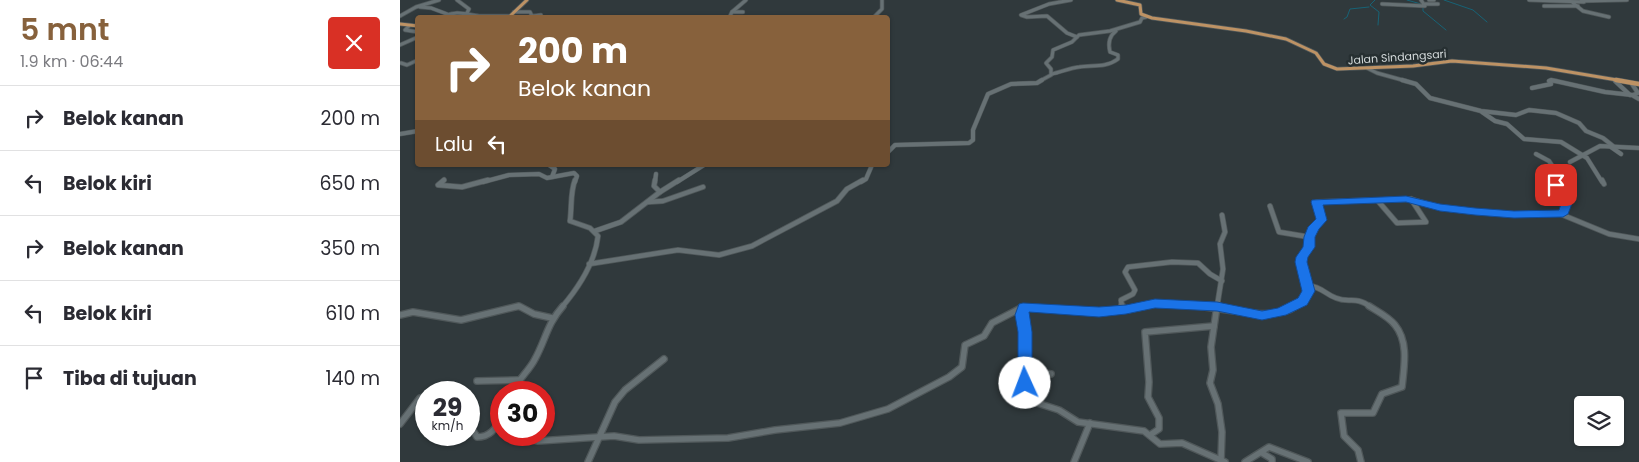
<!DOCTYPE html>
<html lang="id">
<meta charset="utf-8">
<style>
:root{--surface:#fff;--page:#f2f2f3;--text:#2b2b33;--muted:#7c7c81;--line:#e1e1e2;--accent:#87613c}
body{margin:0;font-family:Poppins,sans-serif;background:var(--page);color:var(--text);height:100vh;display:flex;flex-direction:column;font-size:19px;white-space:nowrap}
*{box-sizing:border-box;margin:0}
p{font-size:16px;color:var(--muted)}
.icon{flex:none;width:28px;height:28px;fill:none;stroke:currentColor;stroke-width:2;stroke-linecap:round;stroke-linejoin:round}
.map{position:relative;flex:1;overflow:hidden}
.details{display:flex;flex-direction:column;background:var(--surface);width:400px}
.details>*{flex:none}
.top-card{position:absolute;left:15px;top:15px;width:475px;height:152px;border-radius:5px;box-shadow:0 1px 4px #0004;background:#87613c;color:#fff;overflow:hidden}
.buttons{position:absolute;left:1174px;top:396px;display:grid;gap:10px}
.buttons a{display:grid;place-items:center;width:50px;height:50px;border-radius:5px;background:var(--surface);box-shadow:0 1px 4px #0004;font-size:25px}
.speed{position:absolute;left:15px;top:381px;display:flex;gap:10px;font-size:25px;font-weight:700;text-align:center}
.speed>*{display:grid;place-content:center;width:65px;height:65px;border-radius:50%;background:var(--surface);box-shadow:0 1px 4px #0004;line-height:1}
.speed small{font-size:12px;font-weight:400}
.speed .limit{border:8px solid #d22;background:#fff;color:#111}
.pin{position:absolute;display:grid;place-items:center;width:42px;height:42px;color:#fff;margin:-21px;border-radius:10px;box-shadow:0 2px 8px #0006}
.me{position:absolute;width:55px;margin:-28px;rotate:358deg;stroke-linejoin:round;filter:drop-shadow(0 0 4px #0008)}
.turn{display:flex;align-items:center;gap:18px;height:105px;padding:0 20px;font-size:22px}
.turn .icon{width:65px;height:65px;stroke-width:2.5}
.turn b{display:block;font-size:35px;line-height:42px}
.then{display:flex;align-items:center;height:48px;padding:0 20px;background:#0003;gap:10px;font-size:19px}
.round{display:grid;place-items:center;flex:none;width:52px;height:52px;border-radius:5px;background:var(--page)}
.overview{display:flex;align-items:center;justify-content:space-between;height:85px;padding:0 20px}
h1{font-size:30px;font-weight:600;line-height:38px;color:var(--accent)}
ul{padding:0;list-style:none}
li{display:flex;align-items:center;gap:15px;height:65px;padding:0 20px;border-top:1px solid var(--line)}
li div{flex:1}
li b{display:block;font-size:19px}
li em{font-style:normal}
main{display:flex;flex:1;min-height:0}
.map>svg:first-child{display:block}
</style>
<main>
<section class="details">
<div class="overview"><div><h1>5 mnt</h1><p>1.9 km · 06:44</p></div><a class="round" style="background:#d93025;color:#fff"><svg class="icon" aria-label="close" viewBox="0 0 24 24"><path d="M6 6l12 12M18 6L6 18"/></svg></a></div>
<ul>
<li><svg class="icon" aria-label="right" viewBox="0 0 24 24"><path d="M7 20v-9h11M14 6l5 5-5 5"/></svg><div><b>Belok kanan</b></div><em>200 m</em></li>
<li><svg class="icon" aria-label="left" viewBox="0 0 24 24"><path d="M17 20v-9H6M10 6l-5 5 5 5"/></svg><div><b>Belok kiri</b></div><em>650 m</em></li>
<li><svg class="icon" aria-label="right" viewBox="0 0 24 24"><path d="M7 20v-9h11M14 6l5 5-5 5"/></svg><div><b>Belok kanan</b></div><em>350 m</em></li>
<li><svg class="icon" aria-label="left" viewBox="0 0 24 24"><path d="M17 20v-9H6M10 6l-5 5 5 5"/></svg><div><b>Belok kiri</b></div><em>610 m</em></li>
<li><svg class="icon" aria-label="arrive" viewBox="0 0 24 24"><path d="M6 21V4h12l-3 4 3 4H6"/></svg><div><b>Tiba di tujuan</b></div><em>140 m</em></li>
</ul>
</section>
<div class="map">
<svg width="1239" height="462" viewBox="0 0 1239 462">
<rect width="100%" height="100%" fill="#30393c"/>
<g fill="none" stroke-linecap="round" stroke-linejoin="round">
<g stroke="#176376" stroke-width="1">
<polyline points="975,0 970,5 979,12 978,25"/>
<polyline points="1007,0 1021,4"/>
<polyline points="1044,0 1073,10 1087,22"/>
<polyline points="1023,7 1023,11 1046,30"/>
<polyline points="944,19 947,17 950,9 969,7"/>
</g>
<defs>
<g id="minor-far3">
<polyline points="57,0 69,9 67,13"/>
<polyline points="671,0 649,4 621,15 627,17 647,16 667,33 677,37"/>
<polyline points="1029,0 1034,0"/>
<polyline points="1129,0 1184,2"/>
<polyline points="1181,1 1227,0"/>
<polyline points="1173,3 1183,11 1209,17"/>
<polyline points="982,4 1025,6 1021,0"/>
<polyline points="1025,4 1038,4"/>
<polyline points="1144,6 1178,6"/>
<polyline points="20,7 31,8 47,14"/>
<polyline points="114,12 130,12 132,16 141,15 141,17"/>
<polyline points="332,12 343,12"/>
<polyline points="0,16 16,7 39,0"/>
<path d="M 42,18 C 53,9 68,15 81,16 C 90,16 100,16 109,16"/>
<polyline points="329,18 332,12 346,0"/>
<polyline points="473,18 482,9 482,0"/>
<polyline points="9,26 5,30 18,32"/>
<polyline points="0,45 18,37"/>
<polyline points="1,63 7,65 18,60"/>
<polyline points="967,68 977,73 1006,81"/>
<path d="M 652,74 C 661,72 670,68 679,67 C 693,65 706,68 718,59 L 718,55 L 710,52 C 708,44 709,36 716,31"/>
<polyline points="640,81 651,75 651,69 646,63 652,57 653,50 672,42 679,35 710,31 740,22 742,18 746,17"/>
<polyline points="1149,81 1157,81"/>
</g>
<g id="minor-far2">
<polyline points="1002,80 1016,84 1030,98 1081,111 1116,115 1129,110 1156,113 1179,123 1186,131 1203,138 1213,146"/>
<polyline points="1215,81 1230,95"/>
<polyline points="1232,84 1238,93 1233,95"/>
<polyline points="1132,88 1151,84 1149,81 1151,80 1205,92 1232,95 1239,99"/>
<polyline points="1082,112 1095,121 1107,124 1124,139 1161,142 1187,158 1202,182"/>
<polyline points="0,134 18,131"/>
<polyline points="1211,147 1221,154"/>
<polyline points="488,152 495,145 569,143 573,140 573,130 588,94 611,84 637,83 642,80"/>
<polyline points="1136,154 1149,161 1163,182"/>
<polyline points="1170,162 1200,146 1239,148"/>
<polyline points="149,165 155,169 152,177"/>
<polyline points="42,182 44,180"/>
<polyline points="83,182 109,175 139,174 147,178 174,173 177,176 175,182"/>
<polyline points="255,182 256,174"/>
<polyline points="277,182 304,165"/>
<polyline points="461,182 466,179 472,165"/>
</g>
<g id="minor-far1">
<polyline points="44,180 38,185 62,187 88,180"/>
<polyline points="255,180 254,186 260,192"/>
<polyline points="1162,180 1164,183 1156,186 1167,201 1163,214"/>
<polyline points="1202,180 1204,184"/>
<polyline points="978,201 997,223 1026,222 1011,199"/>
<polyline points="248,202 263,201 303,187"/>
<polyline points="870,206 879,232 909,237"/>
<polyline points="195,231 221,222 260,192 279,180"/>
<polyline points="189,264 278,250 319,255 352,246 437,201 447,189 463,180"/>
<path d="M 907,285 C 924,288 923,293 936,298 C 950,304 954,295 971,307"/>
<polyline points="116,307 120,307"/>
<path d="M 162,307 C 179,287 195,263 198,236 L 190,228 L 170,221 C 172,207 170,193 175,180"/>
<polyline points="722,307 721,300 733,294 735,290 725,272 728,267 772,262 798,263 810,274 822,281"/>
<polyline points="739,307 755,303 813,307"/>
<polyline points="817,307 823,269 820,244 825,232 822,215"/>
<polyline points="895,307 902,301 908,291 901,262 909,247 909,237 914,227 922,220 915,203 917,202 1011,199 1040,208 1075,212 1114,215 1158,213 1209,234 1239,239"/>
</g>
<g id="minor">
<polyline points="722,306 722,310"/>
<path d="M 794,306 C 822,307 873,323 896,306"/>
<polyline points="817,306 811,347 813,370 810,383 818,404 822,432 821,460"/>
<polyline points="623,307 626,396 628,400 659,410 678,422 744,431 760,444 782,443 825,462"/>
<polyline points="0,315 13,312 61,320 119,306 134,314 152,318"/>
<polyline points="625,370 651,374"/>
<polyline points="77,381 118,380"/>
<path d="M 113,392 C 118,379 129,371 135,359 C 146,339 147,324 163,306"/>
<polyline points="0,424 20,398 26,396"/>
<path d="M 69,424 L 77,437 C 90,437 95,429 101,419"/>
<polyline points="111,435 138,441 214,436 239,440 328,438 375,430 440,423 488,409 549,377 562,367 565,345 584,336 592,323 623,307 699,312 726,310 745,306"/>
<polyline points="750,435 759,429 759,418 748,397 749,382 745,332 814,326"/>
<polyline points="862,453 872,459 872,462"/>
<polyline points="188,462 215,402 225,390 264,359"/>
<polyline points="674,462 690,423"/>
<polyline points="845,462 869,447 908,462"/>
<path d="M 961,462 L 958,450 L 944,436 L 941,413 L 973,413 L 982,394 L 1002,387 C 1004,367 1009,342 995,325 C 989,317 977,311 969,306"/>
</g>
<g id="major-far1">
<polyline points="717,0 740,5 741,14 752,18 846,31 886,39 916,53 924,64 937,69 1013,66 1052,61 1146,68 1223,81"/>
<polyline points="108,18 127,0"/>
<polyline points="0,24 18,26"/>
</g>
<polyline id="major" points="1216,80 1239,84"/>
</defs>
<use href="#minor-far3" stroke="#50585a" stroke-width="4.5"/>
<use href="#minor-far2" stroke="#50585a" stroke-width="5"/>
<use href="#minor-far1" stroke="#50585a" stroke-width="6"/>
<use href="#minor" stroke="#50585a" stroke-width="8"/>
<use href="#major-far1" stroke="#50585a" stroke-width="4.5"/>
<use href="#major" stroke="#50585a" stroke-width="5.5"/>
<use href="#minor-far3" stroke="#677174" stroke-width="3"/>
<use href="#minor-far2" stroke="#677174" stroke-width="4"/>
<use href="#minor-far1" stroke="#677174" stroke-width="4.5"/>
<use href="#minor" stroke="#677174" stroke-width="5.5"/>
<use href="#major-far1" stroke="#bd9264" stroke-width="3"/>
<use href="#major" stroke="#bd9264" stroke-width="4.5"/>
</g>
<polygon fill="#1a73e8" stroke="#114b97" points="1156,182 1160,183 1173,201 1168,214 1163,217 1114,218 1075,215 1040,211 1006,202 923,205 927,220 919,229 915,237 915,247 908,257 907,262 915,291 907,305 886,315 862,320 817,311 755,308 726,314 699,317 629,312 632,332 632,383 630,387 625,389 620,387 618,383 618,332 615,315 619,304 623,303 699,307 726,305 755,299 817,302 862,311 878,308 898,298 902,291 895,262 896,257 903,247 904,237 908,227 916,219 911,202 912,200 1006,196 1040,204 1075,208 1114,211 1159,210 1162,201 1151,185"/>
<g text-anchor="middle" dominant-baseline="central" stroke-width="5" stroke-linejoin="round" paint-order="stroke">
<g font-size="11" fill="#d3d9da" stroke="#262f31">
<text transform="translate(997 57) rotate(-4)">Jalan Sindangsari</text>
</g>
</g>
</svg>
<div class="buttons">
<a><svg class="icon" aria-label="layers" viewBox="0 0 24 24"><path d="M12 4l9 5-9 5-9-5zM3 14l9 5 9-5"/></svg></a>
</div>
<div class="speed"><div>29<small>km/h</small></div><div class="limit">30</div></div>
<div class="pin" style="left:1156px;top:185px;background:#d93025"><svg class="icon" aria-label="arrive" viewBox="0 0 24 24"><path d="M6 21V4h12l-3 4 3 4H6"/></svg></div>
<svg class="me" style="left:625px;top:383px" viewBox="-20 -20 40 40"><circle r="19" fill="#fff"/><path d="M0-13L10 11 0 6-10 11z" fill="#1a73e8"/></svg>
<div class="top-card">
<div class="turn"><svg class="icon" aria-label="right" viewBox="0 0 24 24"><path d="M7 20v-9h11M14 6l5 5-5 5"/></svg><div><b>200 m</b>Belok kanan</div></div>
<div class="then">Lalu<svg class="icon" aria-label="left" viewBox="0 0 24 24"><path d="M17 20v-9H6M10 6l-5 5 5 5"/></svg></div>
</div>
</div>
</main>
